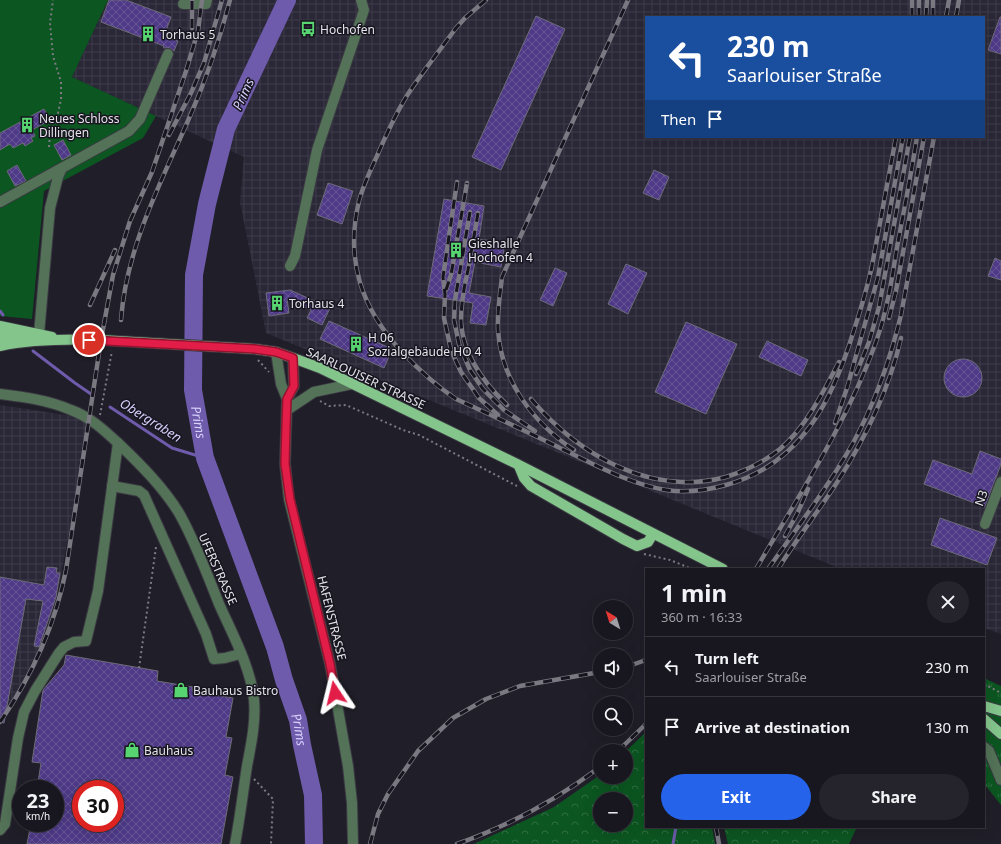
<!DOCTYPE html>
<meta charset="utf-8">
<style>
:root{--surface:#18161e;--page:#25232b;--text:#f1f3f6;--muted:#9f9fa4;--line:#36353c;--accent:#2563eb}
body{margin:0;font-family:"Noto Sans",sans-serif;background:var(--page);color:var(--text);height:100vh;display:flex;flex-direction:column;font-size:15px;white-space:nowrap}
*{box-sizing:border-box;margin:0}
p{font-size:13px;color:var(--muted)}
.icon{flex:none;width:22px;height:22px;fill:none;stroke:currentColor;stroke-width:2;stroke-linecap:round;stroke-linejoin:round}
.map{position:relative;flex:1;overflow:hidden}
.sheet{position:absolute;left:645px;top:568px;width:340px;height:260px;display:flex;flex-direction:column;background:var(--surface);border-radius:0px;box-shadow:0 4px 16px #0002,0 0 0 1px var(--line)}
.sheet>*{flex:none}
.banner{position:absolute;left:645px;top:16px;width:340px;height:122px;border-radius:0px;box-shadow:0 4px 16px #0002,0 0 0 1px var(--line);background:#1a4fa0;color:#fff;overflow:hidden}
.needle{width:26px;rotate:322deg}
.controls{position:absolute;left:593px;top:600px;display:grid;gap:8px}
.controls a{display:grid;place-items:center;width:40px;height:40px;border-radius:50%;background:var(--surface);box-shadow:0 4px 16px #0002,0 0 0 1px var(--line);font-size:20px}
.speed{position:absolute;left:12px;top:780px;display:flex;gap:8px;font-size:20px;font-weight:700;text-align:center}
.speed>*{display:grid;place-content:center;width:52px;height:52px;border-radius:50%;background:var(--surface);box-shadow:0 4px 16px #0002,0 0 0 1px var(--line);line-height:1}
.speed small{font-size:10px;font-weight:400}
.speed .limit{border:6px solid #d22;background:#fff;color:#111}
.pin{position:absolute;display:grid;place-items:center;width:34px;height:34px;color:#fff;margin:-17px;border:2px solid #fff;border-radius:50%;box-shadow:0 1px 4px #0007}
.me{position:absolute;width:44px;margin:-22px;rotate:350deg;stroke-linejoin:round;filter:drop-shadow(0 0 3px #0008)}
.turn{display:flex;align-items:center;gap:14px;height:84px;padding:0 16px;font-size:18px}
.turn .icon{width:52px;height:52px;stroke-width:2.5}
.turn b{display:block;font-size:28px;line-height:34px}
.then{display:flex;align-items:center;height:38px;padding:0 16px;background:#0003;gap:8px;font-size:15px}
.round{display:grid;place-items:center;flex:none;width:42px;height:42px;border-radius:21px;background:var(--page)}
.summary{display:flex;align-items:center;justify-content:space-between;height:68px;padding:0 16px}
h1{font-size:24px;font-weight:700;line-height:30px}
.button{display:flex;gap:8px;margin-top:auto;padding:8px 16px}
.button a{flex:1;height:46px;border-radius:24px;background:var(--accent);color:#fff;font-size:16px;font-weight:700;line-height:46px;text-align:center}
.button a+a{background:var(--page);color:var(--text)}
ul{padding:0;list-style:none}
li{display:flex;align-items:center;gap:12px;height:60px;padding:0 16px;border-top:1px solid var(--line)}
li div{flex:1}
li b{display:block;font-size:15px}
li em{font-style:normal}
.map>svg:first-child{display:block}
</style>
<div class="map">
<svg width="1001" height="844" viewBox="0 0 1001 844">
<defs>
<pattern id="industrial-grid" width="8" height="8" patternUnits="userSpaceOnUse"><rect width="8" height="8" fill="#2a2737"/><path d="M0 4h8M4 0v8" fill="none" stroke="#3e3c4a"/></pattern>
<pattern id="grass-tufts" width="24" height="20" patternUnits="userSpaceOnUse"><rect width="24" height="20" fill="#0c5621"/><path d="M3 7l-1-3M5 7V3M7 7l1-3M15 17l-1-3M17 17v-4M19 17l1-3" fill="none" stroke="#2f6e41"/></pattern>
<pattern id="forest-crowns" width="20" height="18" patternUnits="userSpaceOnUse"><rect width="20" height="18" fill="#0c5621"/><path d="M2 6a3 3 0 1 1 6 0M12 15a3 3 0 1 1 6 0" fill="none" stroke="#2f6e41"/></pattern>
<pattern id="building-cross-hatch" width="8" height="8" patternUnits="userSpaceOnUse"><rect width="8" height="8" fill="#4e3a87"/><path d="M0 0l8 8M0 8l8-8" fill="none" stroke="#675698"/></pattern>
</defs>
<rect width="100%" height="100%" fill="#201e28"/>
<g fill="url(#industrial-grid)" fill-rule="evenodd">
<path d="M 108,0 L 1001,0 L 1001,634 L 984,628 L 984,569 L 841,569 L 266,333 L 240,202 L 244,157 L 72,77 ZM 646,17 L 984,17 L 984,137 L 646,137 Z"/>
<polygon points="0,405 72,416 90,425 56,601 43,641 19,688 0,721"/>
</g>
<polygon fill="url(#grass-tufts)" points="984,678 1001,686 1001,805 985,785 984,781"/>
<g fill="url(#forest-crowns)" fill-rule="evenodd">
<path d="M 646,732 L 646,827 L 712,827 L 715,844 L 474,844 L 554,807 L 600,775 L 600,777 L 626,777 L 626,751 ZM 600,799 L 626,799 L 626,825 L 600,825 Z"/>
<polygon points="724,827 857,827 849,844 728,844"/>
</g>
<polygon fill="#0c5621" points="0,0 108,0 72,77 156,116 143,138 44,191 32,319 0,316"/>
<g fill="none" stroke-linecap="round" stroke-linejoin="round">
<g stroke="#6e5bab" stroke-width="3">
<polyline points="0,311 3,315"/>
<polyline points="33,351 75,383 91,394"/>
<polyline points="110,407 172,448 205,458"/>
<polyline points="673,844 676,827"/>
</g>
<path stroke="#6e5bab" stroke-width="18" id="s1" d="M 287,0 L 226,129 L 207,204 L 194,275 L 193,390 L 205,458 L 275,647 L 284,680 L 298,720 L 302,745 L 313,795 L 314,844"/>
</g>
<g fill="url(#building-cross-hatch)" stroke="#6d6b77" fill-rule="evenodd">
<polygon points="109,0 126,0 171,17 164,36 178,41 174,51 170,48 165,48 163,47 164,46 101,22"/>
<polygon points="536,16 565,29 501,170 472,157"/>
<polygon points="1000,17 1001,17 1001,54 988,50"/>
<polygon points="44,109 50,120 32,130 35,136 31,138 33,141 25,146 23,143 13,148 10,144 0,150 0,133"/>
<polygon points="63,140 71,155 62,160 54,145"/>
<polygon points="17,165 26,181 15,186 7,171"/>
<polygon points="654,170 669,177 659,200 643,193"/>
<polygon points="328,183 353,191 342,224 317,215"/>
<polygon points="444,199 484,206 479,239 505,243 501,267 475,262 469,293 491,297 486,325 470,323 473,303 427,296"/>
<polygon points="995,258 1001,261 1001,280 988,276"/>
<polygon points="626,264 647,273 628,314 608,304"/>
<polygon points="555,268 567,273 553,306 540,300"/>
<polygon points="290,290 330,308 322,325 307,318 311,310 287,299 289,313 269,316 266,293"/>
<polygon points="329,321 392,349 384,368 320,339"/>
<polygon points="686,322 737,344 706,414 655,392"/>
<polygon points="767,341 808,360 801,376 759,357"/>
<circle cx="963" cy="378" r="19"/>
<polygon points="980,451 1001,459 1001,464 985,507 924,484 933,460 972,474"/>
<polygon points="940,518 997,538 987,565 931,545"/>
<polygon points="47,567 57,568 56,573 60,573 56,597 39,647 34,646 43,601 26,599 4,723 0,722 0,577 44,585"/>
<path d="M 66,655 L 158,671 L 157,681 L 193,687 L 192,691 L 233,698 L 226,737 L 232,738 L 225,775 L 233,777 L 221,844 L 27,844 L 31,823 L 55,823 L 55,789 L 37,789 L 41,763 L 32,762 L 43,690 L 64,665 ZM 81,789 L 115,789 L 115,823 L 81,823 Z"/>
</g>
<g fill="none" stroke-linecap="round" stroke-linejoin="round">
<defs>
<g id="minor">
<polyline points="183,4 206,4 207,0"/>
<polyline points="0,202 129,131 140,119 168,54"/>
<polyline points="290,266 295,256 317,150 364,10 361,0"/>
<polyline points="39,334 50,208 58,177 62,168"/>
<polyline points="276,352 281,384 287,399 285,464 289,499 330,664 348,766 352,803 353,844"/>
<path d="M 0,394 C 24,397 48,400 71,410 C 90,417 104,430 119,444 C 141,465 163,487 179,513 C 195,541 207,574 219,604 C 232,633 251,668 254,700 C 256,722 251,745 247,766 C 243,792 240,818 235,844"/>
<polyline points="287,399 294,386 293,358"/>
<polyline points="287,410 314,392 352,384"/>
<polyline points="112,486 139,491 144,495 206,634 214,659 225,658 240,654"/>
<polyline points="985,524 1001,482"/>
<polyline points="984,747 989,751 1001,780"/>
<polyline points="0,830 5,824 18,738 24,712 35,691 59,653 64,647 74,642 86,641 98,591 118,443"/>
</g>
<g id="major">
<polyline points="0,326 52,337"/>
<polyline points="0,336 24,336"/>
<path d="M 0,346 C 33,339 68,339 101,340 L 255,349 L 276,352 L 293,358 L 320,368 L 517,464 L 723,569"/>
<polyline points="519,466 524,478 531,486 623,539 637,546 648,542 653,534"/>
<polyline points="984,706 1001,711"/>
<polyline points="984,719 1001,734"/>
</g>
</defs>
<use href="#minor" stroke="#3b3a43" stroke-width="12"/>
<use href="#major" stroke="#3b3a43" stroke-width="12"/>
<g stroke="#7c7b83" stroke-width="2" stroke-dasharray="2 3" stroke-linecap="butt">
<polyline points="49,147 50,134 57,118 61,99 61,82 53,56 50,23 53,0"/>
<polyline points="258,360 269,372"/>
<polyline points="320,401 329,406 346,405 403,430 419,435 517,486"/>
<polyline points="100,415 112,351"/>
<polyline points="644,554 670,560 692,569"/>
<polyline points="139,668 156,547"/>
<polyline points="984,684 1001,693"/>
<polyline points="254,779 273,799 271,844"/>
</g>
<use href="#minor" stroke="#537257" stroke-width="10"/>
<use href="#major" stroke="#84c58c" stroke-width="10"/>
<defs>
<g id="rail">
<path d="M 486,0 L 465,18 L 456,28 C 440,50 423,71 408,94 C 396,113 386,135 377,156 C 370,171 363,186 359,201 C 345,260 361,308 402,352 C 419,370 435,385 456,399 C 491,415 526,431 560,448 C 594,464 629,484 666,490 C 685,493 708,490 726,485 C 802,464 833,399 854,330 C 861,309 867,288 872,266"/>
<polyline points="912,17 912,0"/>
<polyline points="919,17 919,0"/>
<polyline points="926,17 927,0"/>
<polyline points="933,17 933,0"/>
<polyline points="946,17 949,0"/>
<polyline points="956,17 959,0"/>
<polyline points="192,28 192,0"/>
<polyline points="169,135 191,93 204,63 222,0"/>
<polyline points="457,182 443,277 445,294 444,318 451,350 461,372 479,398 498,415"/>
<polyline points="470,212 455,300 454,320 459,344 470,370 483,389 504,410 535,431"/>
<path d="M 478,213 C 475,232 471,251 468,270 C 464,287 461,304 461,322 C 463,355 484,383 507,405"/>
<polyline points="871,271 896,137"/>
<polyline points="446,290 451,275 467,183"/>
<polyline points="90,305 115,250"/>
<polyline points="889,318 896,291 924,137"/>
<path d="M 121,320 C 126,250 159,186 187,123 C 205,83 219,42 230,0"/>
<polyline points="856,374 869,342 879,307 910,137"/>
<path d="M 531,399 C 579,455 650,497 726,477 C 745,471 764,462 780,449 C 806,427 823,392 839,362"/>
<polyline points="835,423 847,388 878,277 903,137"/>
<path d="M 574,450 C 533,423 501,380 498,330 C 497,312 500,295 502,277 L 628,0"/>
<polyline points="785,536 798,512 808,489"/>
<path d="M 756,569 C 799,495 847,423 876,342 C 887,311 892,279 897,247 C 904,211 911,174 917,137"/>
<path d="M 768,569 C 797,528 828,487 853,443 C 875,403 890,360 901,315 L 934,137"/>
<path d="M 778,569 C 796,540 817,513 836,484 C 865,439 889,390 901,338"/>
<polyline points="626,667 646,660"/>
<path d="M 0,722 C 32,676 55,625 66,570 L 101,340 L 113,275 L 130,221 L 152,172 L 186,71 L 198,31 L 202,0"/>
<polyline points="618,751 646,724"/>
<polyline points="716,827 719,844"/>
<polyline points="370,844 378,814 388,794 418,751 453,718 486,699 520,686 600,672"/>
<path d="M 457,844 C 509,826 556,800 600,767"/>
</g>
</defs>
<use href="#rail" stroke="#7a7881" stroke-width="4.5"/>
<use href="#rail" stroke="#17151f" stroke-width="3" stroke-dasharray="9" stroke-linecap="butt"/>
</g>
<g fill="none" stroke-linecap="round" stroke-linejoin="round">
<defs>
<polyline id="route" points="89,340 255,349 276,352 293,358 294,386 287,399 286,426 285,464 290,499 330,664 335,693"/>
</defs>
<use href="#route" stroke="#92132f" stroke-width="10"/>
<use href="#route" stroke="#e11d48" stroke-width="7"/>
</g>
<defs>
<symbol id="bus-bare" viewBox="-9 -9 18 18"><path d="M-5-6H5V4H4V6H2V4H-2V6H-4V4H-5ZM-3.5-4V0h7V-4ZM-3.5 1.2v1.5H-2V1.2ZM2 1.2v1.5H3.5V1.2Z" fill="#57d570" stroke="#17151f" stroke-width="2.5" paint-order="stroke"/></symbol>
<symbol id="building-bare" viewBox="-9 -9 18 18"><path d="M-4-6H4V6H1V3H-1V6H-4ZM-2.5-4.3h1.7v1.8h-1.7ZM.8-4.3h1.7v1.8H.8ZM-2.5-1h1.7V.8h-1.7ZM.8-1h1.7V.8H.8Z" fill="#57d570" stroke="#17151f" stroke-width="2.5" paint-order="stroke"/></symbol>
<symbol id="shop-bare" viewBox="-9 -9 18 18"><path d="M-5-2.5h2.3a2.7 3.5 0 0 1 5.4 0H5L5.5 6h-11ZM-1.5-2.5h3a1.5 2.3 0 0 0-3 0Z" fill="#57d570" stroke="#17151f" stroke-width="2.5" paint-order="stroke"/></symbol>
</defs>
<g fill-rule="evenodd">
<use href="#bus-bare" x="297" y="18" width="22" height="22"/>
<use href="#building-bare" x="137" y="23" width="22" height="22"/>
<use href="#building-bare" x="16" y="114" width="22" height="22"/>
<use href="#building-bare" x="445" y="239" width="22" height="22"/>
<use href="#building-bare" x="266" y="292" width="22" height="22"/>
<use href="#building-bare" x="345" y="333" width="22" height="22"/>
<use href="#shop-bare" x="170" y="679" width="22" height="22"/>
<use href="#shop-bare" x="121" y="739" width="22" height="22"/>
</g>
<g text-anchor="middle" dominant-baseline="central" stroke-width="3" stroke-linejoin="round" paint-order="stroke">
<g font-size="12" fill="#e4e3ea" stroke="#17151f" text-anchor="start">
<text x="320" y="29">Hochofen</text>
<text x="160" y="34">Torhaus 5</text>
<text x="39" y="118">Neues Schloss<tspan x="39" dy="14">Dillingen</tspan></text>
<text x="468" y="243">Gieshalle<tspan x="468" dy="14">Hochofen 4</tspan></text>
<text x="289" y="303">Torhaus 4</text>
<text x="368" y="337">H 06<tspan x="368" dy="14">Sozialgebäude HO 4</tspan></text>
<text x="193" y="690">Bauhaus Bistro</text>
<text x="144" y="750">Bauhaus</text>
</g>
<g font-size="12" fill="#e4e3ea" stroke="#17151f">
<text transform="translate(366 378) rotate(25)">SAARLOUISER STRASSE</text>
<text transform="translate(981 498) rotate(-70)">N3</text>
<text transform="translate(218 569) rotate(66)">UFERSTRASSE</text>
<text transform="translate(332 618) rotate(76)">HAFENSTRASSE</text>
</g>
<g font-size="13" font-style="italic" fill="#d6cffb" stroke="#17151f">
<text transform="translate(243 94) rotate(-65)">Prims</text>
<text transform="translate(151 420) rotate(32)">Obergraben</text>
<text stroke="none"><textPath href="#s1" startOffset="440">Prims</textPath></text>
<text stroke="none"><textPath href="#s1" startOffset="764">Prims</textPath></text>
</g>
</g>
</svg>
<div class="controls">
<a><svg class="needle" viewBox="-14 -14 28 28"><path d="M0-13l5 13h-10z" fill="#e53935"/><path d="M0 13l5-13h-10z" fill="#9f9fa4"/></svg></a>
<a><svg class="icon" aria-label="sound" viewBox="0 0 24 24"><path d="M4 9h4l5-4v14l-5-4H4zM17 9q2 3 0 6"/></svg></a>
<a><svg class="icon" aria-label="search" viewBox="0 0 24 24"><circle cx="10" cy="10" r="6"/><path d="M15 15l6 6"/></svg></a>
<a>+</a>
<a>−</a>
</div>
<div class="speed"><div>23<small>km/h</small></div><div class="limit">30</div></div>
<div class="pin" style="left:89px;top:340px;background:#d93025"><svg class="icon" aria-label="arrive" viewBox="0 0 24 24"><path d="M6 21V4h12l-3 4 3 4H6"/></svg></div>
<svg class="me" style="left:335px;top:693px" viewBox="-20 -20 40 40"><path d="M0-17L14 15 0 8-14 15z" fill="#e11d48" stroke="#fff" stroke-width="4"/></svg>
<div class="banner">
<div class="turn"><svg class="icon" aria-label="left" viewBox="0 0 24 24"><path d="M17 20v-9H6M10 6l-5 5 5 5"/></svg><div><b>230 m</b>Saarlouiser Straße</div></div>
<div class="then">Then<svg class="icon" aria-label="arrive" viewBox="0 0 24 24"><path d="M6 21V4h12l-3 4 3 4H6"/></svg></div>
</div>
<section class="sheet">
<div class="summary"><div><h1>1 min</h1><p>360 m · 16:33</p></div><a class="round"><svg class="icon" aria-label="close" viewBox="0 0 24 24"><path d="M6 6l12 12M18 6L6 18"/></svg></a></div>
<ul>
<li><svg class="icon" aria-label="left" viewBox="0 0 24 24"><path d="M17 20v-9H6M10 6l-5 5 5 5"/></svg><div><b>Turn left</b><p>Saarlouiser Straße</p></div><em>230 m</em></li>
<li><svg class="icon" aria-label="arrive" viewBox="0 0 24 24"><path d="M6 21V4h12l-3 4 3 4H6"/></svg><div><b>Arrive at destination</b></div><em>130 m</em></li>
</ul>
<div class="button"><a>Exit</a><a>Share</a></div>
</section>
</div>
